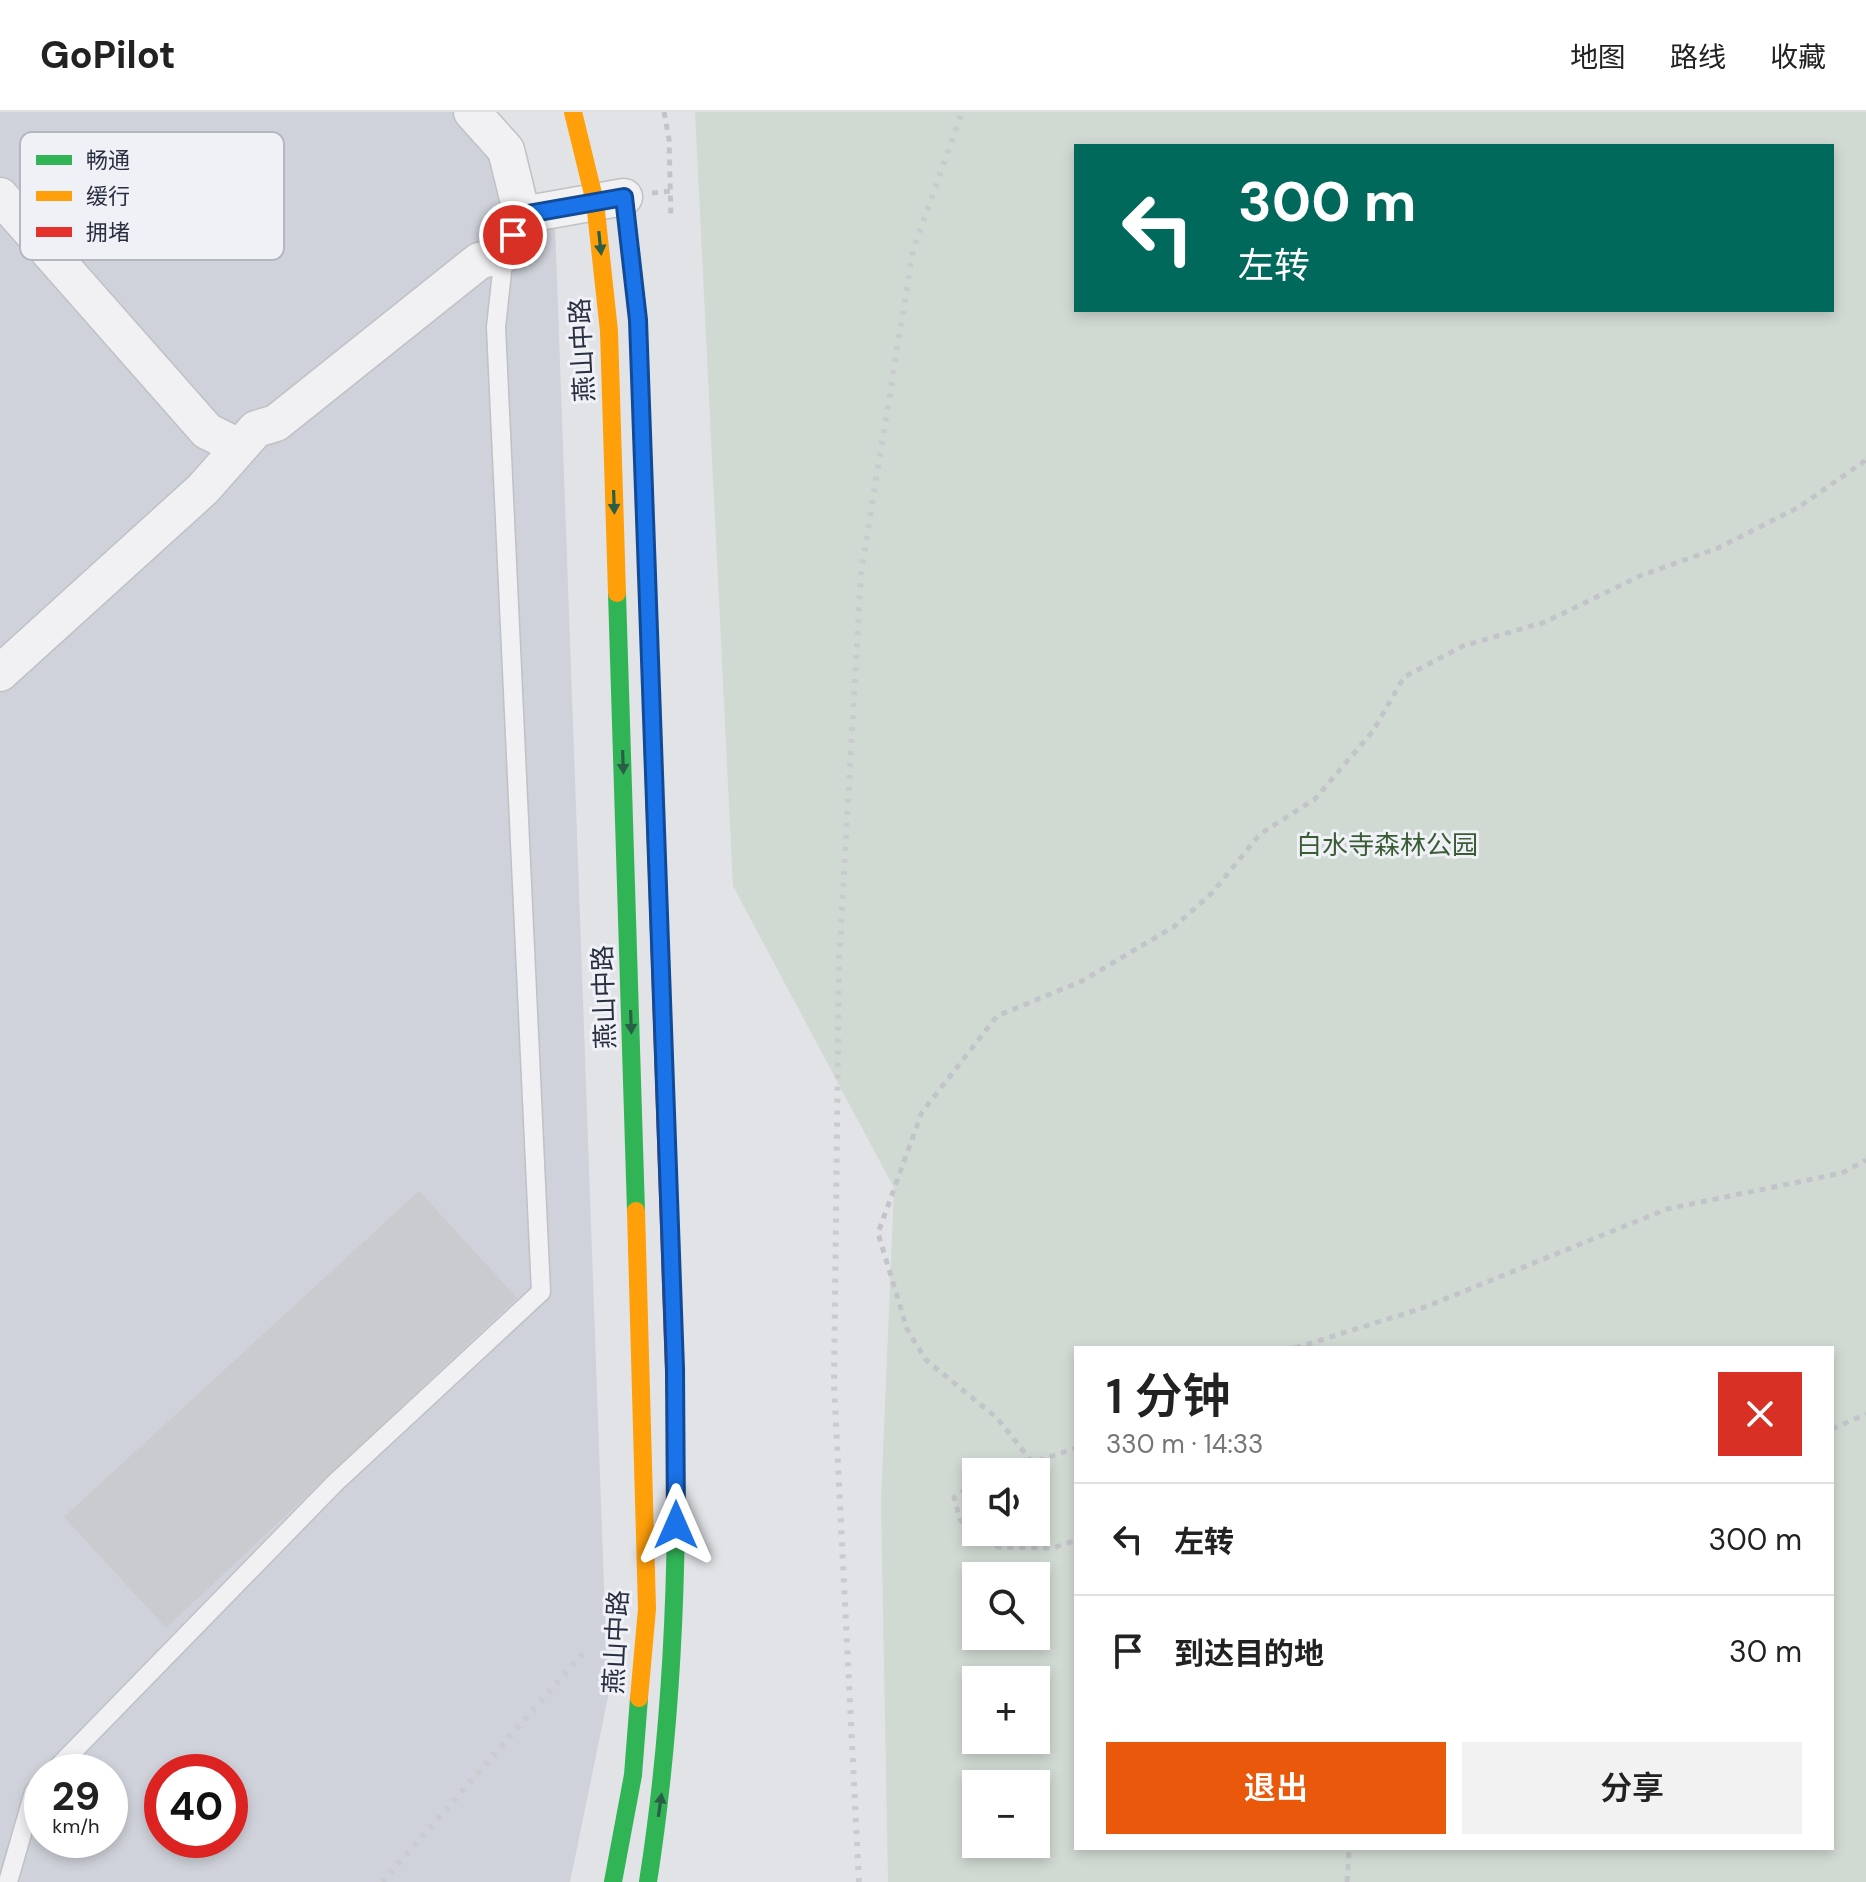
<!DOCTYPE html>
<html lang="zh">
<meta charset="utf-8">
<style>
:root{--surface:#fff;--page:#f2f2f2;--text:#222;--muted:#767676;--line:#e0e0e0;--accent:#ea580c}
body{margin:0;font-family:"DM Sans","Noto Sans SC",sans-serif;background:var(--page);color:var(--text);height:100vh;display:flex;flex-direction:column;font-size:30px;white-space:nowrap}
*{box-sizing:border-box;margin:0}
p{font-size:26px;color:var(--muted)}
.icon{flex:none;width:44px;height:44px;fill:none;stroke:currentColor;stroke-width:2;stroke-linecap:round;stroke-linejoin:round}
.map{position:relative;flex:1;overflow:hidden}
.side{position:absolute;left:1074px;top:1234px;width:760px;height:504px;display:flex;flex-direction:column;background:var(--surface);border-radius:0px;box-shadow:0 4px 12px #0003}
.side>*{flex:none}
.hud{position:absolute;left:1074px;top:32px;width:760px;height:168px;border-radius:0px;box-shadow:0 4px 12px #0003;background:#00695c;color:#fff;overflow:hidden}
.tools{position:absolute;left:962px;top:1346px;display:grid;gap:16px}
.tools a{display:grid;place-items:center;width:88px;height:88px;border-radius:0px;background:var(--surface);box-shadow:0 4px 12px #0003;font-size:40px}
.speed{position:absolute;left:24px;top:1642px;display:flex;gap:16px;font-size:40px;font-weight:700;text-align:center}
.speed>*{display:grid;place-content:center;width:104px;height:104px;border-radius:50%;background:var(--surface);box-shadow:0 4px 12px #0003;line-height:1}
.speed small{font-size:20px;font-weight:400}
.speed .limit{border:12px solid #d22;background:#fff;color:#111}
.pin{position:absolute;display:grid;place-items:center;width:68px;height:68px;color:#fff;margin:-34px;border:4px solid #fff;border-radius:50%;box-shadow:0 2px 8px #0007}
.me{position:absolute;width:88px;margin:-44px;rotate:0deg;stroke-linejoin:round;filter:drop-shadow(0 0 6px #0008)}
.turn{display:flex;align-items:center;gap:28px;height:168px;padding:0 32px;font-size:36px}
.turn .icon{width:104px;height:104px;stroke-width:2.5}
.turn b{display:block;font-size:56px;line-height:68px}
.round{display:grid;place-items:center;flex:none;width:84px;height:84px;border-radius:0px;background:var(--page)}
.headline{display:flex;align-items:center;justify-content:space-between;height:136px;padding:0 32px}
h1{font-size:48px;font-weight:600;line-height:60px}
.button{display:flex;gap:16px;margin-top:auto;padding:16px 32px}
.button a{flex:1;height:92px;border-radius:0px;background:var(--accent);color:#fff;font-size:32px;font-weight:600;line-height:92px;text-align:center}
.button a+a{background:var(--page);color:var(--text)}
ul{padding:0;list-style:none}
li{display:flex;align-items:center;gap:24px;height:112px;padding:0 32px;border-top:2px solid var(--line)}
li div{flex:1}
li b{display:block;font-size:30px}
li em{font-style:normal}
header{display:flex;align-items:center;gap:48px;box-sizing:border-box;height:112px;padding:0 40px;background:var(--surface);border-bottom:2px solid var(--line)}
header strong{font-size:38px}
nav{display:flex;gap:44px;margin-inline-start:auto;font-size:28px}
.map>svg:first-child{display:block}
</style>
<header>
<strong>GoPilot</strong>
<nav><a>地图</a><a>路线</a><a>收藏</a></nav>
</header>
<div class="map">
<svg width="1866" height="1770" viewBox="0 0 1866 1770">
<rect width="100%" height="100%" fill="#e1e3e7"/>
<path fill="#cfd2da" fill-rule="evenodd" d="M 0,0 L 453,0 L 555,112 L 608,1585 L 570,1770 L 0,1770 ZM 42,1660 L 110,1660 L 110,1728 L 42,1728 ZM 162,1660 L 230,1660 L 230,1728 L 162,1728 Z"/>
<path fill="#d1dad2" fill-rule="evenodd" d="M 695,0 L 1866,0 L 1866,1770 L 888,1770 L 881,1390 L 894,1076 L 733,774 ZM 1076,34 L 1832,34 L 1832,198 L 1076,198 ZM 1076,1236 L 1832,1236 L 1832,1736 L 1076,1736 ZM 976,1360 L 1036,1360 L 1036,1420 L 976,1420 ZM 976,1464 L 1036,1464 L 1036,1524 L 976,1524 ZM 976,1568 L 1036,1568 L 1036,1628 L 976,1628 ZM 976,1672 L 1036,1672 L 1036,1732 L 976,1732 Z"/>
<polygon fill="#c9cbcf" points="419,1079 517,1186 166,1516 64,1405"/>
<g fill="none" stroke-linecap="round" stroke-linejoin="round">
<defs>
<g id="lane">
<polyline points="53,1660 335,1371 541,1180 496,215 504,142"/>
<polyline points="8,1770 34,1680 42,1672"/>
</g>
<g id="street">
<polyline points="0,84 207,319 239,335"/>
<polyline points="522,103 624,85"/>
<polyline points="0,561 203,377 256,317 276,311 479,149 504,142 522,103 506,38 472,0"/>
</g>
</defs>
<use href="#lane" stroke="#bfc1c5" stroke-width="21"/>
<use href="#street" stroke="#bfc1c5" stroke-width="39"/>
<g stroke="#c3c4ca" stroke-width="5" stroke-dasharray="6 6" stroke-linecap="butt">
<polyline points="664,0 669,27 671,107"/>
<polyline points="652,81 671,79"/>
<polyline points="1295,1236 1420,1197 1667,1097 1842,1061 1866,1048"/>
<polyline points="1832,1317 1866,1302"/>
<polyline points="1032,1350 997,1306 926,1248 907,1217 878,1121 922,1000 997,904 1082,869 1175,814 1212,781 1260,722 1315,687 1373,619 1404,565 1463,534 1545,510 1642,463 1716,437 1799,395 1866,348"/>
<polyline points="1004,1360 1076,1336"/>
<polyline points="976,1371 954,1385 960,1408 976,1420"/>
<polyline points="976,1420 998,1435 1053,1436 1076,1428"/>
<polyline points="1347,1770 1349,1736"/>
</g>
<use href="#lane" stroke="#f1f1f3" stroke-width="18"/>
<use href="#street" stroke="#f1f1f3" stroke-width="36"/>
<g stroke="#30b455" stroke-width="18">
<polyline points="617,481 636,1099"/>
<polyline points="652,619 659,822"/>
<polyline points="613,1770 633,1663 639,1586"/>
<path d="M 648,1770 C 673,1610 679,1451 675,1290"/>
</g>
<g stroke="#ff9f0a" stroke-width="18">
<polyline points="573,0 595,90 609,219 617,481"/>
<polyline points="636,1099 647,1497 639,1586"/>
</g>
<polyline stroke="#e5322d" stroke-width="18" points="659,822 675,1290"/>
<g stroke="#cacbce" stroke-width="6" stroke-dasharray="4 8" stroke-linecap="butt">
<polyline points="382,1770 586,1538"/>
<polyline points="859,1770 834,1272 839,850 861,461 913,138 962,0"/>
</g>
</g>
<defs><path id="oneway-solid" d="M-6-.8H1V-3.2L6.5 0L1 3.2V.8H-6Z" transform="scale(2)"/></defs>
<g fill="#2b5e47">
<use href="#oneway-solid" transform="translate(600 131) rotate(84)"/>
<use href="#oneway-solid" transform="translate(614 390) rotate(88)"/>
<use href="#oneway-solid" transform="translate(623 650) rotate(88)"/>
<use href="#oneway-solid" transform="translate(631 910) rotate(88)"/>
<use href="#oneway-solid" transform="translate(660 1693) rotate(-82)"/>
</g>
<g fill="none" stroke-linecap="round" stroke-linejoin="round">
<defs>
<polyline id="route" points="513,123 522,103 624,85 638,208 675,1256 676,1413"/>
</defs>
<use href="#route" stroke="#114b97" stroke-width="20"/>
<use href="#route" stroke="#1a73e8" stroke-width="14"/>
</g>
<g text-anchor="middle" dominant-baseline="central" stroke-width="6" stroke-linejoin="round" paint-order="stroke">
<g font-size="26" fill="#282f40" stroke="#eff1f6">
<text transform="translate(582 238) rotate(-93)">燕山中路</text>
<text transform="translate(604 885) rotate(-92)">燕山中路</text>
<text transform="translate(616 1530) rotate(-87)">燕山中路</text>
</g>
<g font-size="26" fill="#3a5c35" stroke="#eff1f6">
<text x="1387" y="733">白水寺森林公园</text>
</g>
</g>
<rect x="20" y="20" width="264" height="128" rx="12" fill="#eff1f6" stroke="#b3b7bf" stroke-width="2"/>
<rect x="36" y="43" width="36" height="10" fill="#30b455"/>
<rect x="36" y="79" width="36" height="10" fill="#ff9f0a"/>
<rect x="36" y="115" width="36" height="10" fill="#e5322d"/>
<g font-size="22" fill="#282f40">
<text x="86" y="56">畅通</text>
<text x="86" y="92">缓行</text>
<text x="86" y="128">拥堵</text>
</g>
</svg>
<div class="tools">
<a><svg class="icon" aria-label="sound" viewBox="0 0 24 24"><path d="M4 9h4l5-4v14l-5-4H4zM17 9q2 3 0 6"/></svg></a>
<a><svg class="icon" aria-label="search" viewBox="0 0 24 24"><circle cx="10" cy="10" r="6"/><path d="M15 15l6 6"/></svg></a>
<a>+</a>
<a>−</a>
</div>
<div class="speed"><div>29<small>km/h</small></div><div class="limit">40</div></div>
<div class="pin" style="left:513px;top:123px;background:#d93025"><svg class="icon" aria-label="arrive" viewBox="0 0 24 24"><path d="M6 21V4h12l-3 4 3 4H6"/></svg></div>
<svg class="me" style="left:676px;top:1413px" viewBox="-20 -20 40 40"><path d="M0-17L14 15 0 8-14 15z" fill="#1a73e8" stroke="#fff" stroke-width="4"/></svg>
<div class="hud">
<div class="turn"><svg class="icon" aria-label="left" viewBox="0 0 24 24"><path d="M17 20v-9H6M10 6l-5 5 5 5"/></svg><div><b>300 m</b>左转</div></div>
</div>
<section class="side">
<div class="headline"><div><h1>1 分钟</h1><p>330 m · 14:33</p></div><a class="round" style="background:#d93025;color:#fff"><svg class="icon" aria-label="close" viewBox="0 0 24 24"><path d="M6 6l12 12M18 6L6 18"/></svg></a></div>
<ul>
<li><svg class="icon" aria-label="left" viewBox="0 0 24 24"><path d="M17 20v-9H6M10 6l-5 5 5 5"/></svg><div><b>左转</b></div><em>300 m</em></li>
<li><svg class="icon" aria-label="arrive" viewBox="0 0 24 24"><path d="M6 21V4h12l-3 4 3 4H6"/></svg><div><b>到达目的地</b></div><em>30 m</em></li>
</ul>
<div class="button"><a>退出</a><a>分享</a></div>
</section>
</div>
